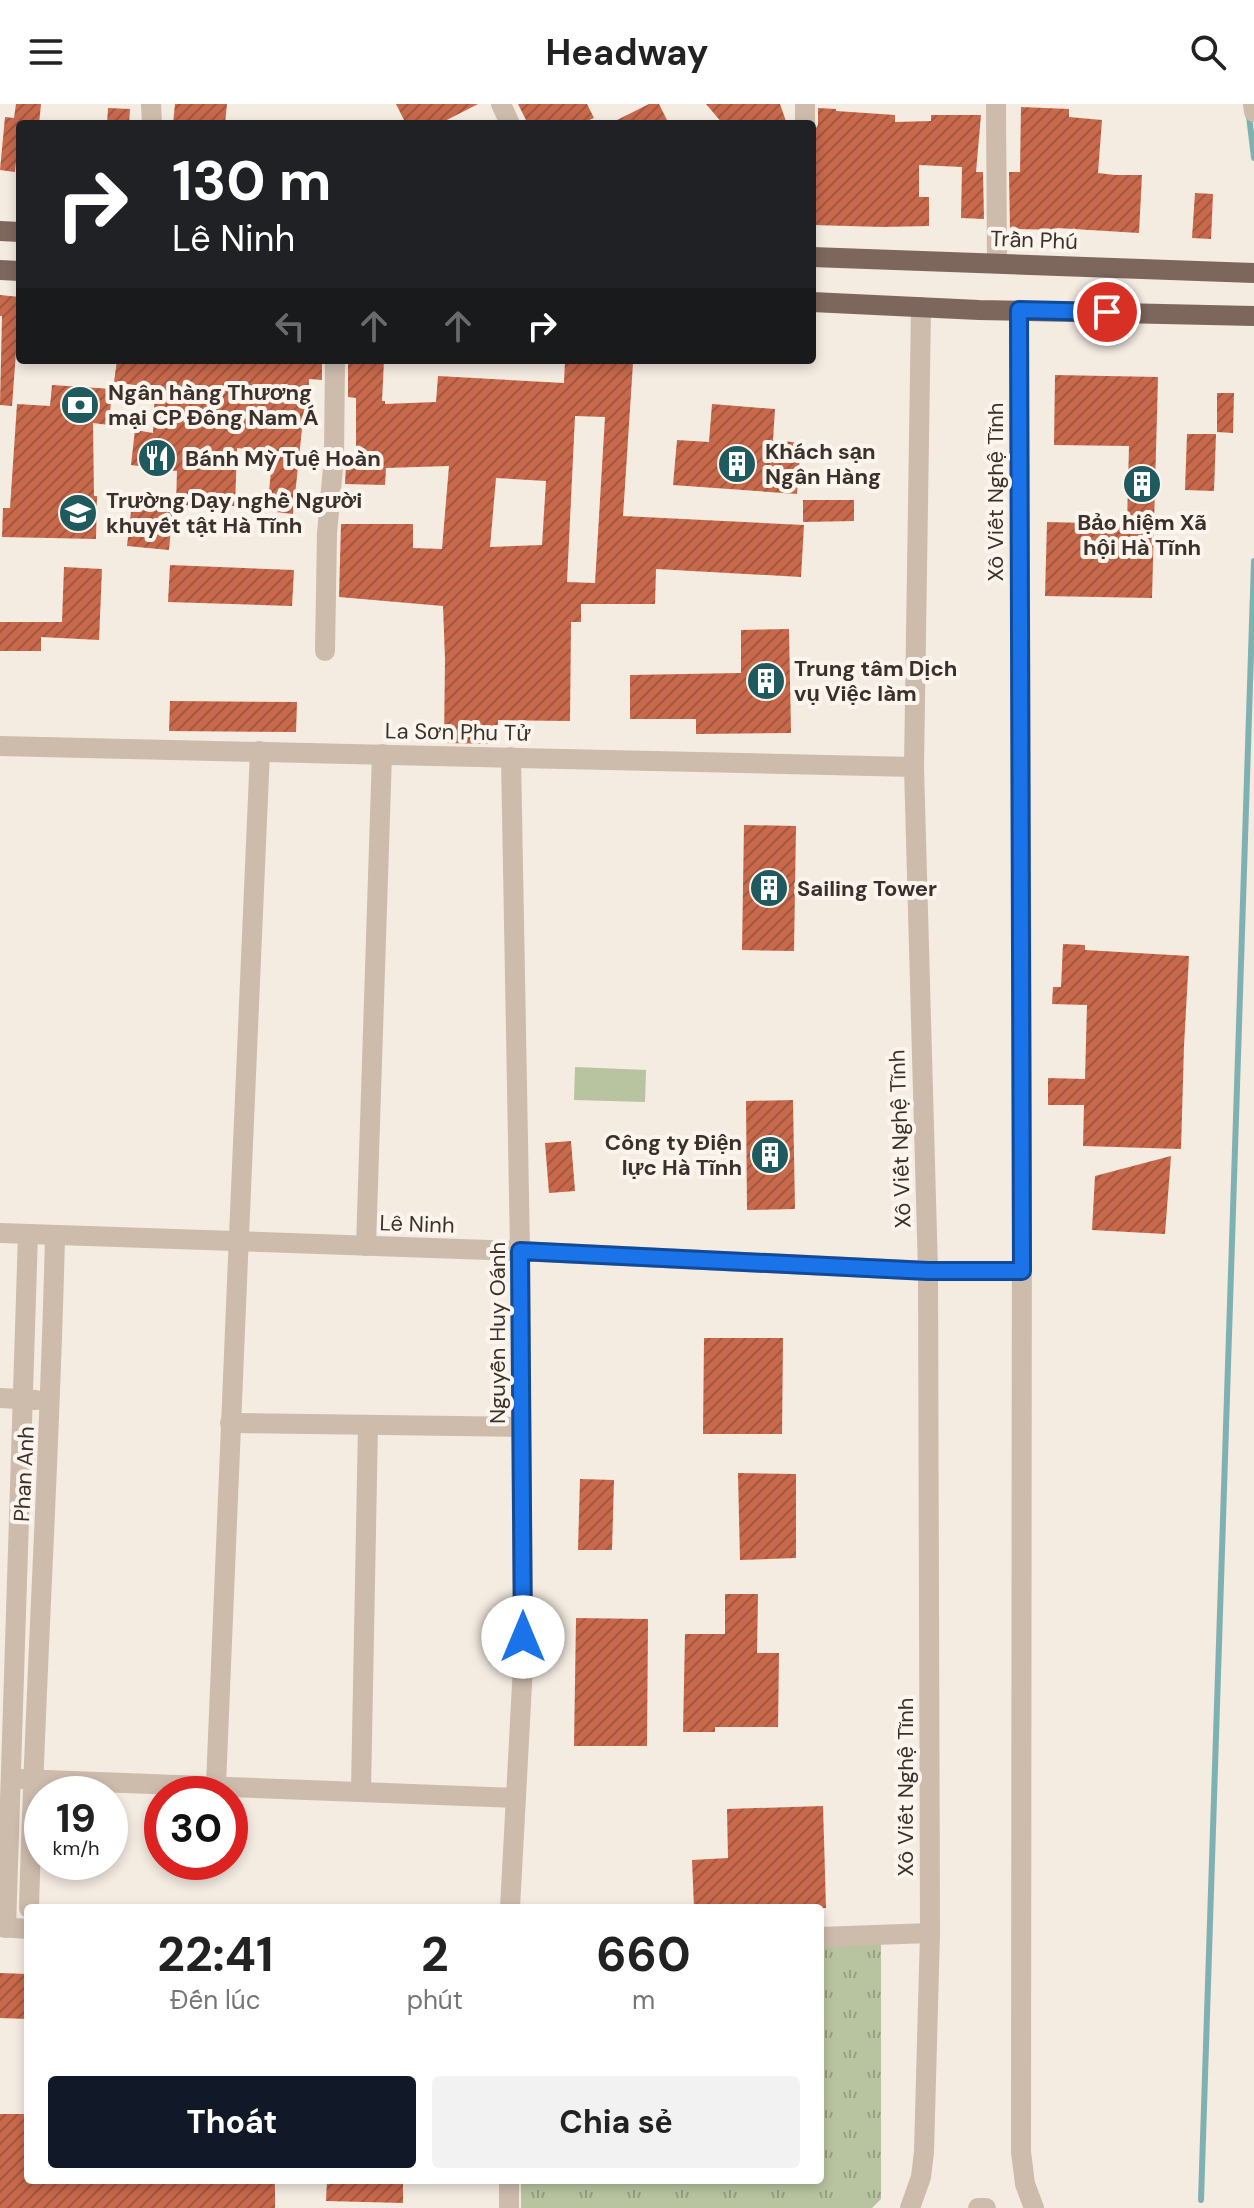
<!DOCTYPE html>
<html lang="vi">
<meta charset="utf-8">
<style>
:root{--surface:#fff;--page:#f2f2f2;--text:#222;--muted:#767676;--accent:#111827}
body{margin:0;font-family:"DM Sans",sans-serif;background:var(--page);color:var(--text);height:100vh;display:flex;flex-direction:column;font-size:30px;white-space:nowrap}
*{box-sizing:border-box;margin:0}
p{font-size:26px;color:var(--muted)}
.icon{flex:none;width:44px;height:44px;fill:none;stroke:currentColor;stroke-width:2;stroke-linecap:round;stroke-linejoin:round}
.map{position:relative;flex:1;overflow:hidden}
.panel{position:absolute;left:24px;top:1800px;width:800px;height:280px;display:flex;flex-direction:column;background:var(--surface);border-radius:8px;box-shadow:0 4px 12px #0003}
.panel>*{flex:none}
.guide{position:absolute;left:16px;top:16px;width:800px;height:244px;border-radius:8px;box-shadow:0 4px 12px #0003;background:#202124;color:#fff;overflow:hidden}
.speed{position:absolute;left:24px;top:1672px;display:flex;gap:16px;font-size:40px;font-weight:700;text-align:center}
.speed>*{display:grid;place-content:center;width:104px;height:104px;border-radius:50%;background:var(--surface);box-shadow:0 4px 12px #0003;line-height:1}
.speed small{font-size:20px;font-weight:400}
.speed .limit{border:12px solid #d22;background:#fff;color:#111}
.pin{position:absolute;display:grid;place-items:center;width:68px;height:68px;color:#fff;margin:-34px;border:4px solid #fff;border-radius:50%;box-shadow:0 2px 8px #0007}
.me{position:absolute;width:88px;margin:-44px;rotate:0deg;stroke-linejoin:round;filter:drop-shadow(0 0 6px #0008)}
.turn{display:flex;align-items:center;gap:28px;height:168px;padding:0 24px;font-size:36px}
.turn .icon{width:104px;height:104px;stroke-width:2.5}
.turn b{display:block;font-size:56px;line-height:68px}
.lanes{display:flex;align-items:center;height:76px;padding:0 24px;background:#0003;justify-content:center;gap:40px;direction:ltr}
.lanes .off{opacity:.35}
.eta{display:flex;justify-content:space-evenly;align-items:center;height:136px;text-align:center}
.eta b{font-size:48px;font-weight:700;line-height:56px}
.primary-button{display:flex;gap:16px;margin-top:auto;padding:16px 24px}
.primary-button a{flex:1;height:92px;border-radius:8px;background:var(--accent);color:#fff;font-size:32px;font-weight:700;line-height:92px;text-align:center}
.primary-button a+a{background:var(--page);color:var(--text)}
header{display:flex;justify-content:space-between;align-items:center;height:104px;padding:0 24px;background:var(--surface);font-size:36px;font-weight:700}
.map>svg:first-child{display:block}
</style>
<header><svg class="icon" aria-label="menu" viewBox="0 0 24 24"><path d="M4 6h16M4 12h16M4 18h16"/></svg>Headway<svg class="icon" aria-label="search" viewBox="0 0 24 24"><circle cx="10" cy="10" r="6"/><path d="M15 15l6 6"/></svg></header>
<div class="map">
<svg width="1254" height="2104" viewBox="0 0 1254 2104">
<defs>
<pattern id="park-tufts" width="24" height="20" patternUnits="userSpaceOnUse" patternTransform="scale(2)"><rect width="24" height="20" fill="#b8c4a0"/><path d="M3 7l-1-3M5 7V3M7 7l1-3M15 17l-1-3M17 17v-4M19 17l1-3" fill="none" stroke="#97a083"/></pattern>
<pattern id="building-hatch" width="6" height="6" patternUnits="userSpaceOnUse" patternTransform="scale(2)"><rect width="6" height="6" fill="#c8694b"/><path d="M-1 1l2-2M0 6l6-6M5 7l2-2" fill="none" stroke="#a4573f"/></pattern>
</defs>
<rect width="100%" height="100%" fill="#f4ebe1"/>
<polygon fill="#b8c4a0" points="575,963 646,966 645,998 574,996"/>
<polygon fill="url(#park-tufts)" points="881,1840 881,2095 872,2104 521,2104 521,2076 820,2076 820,1841"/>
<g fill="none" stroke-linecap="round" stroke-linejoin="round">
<g stroke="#7fb0b2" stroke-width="6">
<polyline points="1249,12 1254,54"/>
<polyline points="1201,2096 1254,457"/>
</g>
</g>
<g fill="url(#building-hatch)" fill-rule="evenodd">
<polygon points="16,0 41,0 39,20 20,20 15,68 0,66 5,13 14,14"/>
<polygon points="175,0 227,0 225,20 173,20"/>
<polygon points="396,0 478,0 439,20 406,20"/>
<polygon points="518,0 587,0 594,14 580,20 528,20"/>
<polygon points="649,0 659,0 669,20 609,20"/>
<polygon points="706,0 780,0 787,20 723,20"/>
<polygon points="1021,3 1069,5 1069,13 1102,16 1098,69 1115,71 1142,71 1139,129 1057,124 1057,126 1017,125 1017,127 1010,127 1009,68 1020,68"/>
<polygon points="108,4 130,5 129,20 107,20"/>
<polygon points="818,4 836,5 836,7 895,11 895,18 931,17 931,11 981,11 976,68 983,68 984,115 961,114 962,63 919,61 919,93 929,93 929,122 883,123 812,121 812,31 818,21"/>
<polygon points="1195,89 1213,90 1211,135 1192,134"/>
<polygon points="0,191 20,193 12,302 0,301 2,212 0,212"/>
<polygon points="117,256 322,256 322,276 309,275 308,306 304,306 293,410 267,407 273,348 237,344 235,402 176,401 177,367 131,361 135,326 153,329 155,284 114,278"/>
<path d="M 348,256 L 384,256 L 382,297 L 385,297 L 385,300 L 436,298 L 438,272 L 564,279 L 565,256 L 633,259 L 623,412 L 804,421 L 801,473 L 656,465 L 655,500 L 581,500 L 581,518 L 571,518 L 570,617 L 498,616 L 497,640 L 444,639 L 445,555 L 443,502 L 339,493 L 341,420 L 413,420 L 413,444 L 442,445 L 449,362 L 386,364 L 385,381 L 345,380 L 346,360 L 352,360 L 352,354 L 356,354 L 356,294 L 348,293 ZM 575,312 L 605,313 L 595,479 L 567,478 ZM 496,374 L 546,377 L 542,441 L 490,443 Z"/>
<polygon points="1055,271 1158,273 1152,494 1045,492 1047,418 1127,420 1129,342 1054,341"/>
<polygon points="52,281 112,285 109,321 93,319 94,392 97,392 96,435 2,433 3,404 10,404 17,300 50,302"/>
<polygon points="1217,289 1234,289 1233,329 1217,328"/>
<polygon points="712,300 775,305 773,336 801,339 797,390 673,381 677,336 709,338"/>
<polygon points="1187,330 1216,330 1214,387 1185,386"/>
<polygon points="803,396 854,396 854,417 803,418"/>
<polygon points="132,399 173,403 169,446 127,442"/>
<polygon points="170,461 294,466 292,502 168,498"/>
<polygon points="64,463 102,465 99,536 41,533 41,547 0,547 0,518 62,518"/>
<polygon points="789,525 791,629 696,630 696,615 630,615 630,571 741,569 741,526"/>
<polygon points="170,597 297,598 296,628 169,627"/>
<polygon points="744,721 796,722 794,847 742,846"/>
<polygon points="1063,840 1085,841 1085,846 1189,852 1184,942 1181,1045 1083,1042 1084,1001 1048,1001 1048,974 1085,975 1087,901 1052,900 1053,883 1061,883"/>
<polygon points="793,996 795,1105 747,1106 746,997"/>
<polygon points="571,1037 575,1087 549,1089 545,1039"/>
<polygon points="1171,1052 1165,1130 1092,1126 1095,1072"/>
<polygon points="704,1234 783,1234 782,1330 703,1330"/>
<polygon points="738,1369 796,1370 796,1454 740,1456"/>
<polygon points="580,1375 614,1376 612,1446 578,1446"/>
<polygon points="725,1490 758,1490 757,1549 779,1549 778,1623 715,1623 715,1628 683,1628 685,1530 725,1530"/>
<polygon points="576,1514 648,1515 647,1642 574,1642"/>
<polygon points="823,1702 826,1804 694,1804 692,1756 728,1754 727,1705"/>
<polygon points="0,1869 28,1870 28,1915 0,1914"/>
<polygon points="0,2010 28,2010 28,2076 275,2076 275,2104 0,2104"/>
<polygon points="327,2076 403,2076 403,2099 326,2097"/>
</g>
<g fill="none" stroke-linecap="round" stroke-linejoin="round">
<g stroke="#cdbbac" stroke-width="20">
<polyline points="151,0 152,20"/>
<polyline points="501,0 510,20"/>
<polyline points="805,0 805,20"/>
<polyline points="996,0 997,159"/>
<polyline points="1253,0 1254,8"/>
<polyline points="325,547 327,429 334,353 335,256"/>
<polyline points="0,642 914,663"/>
<polyline points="0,1129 520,1147 928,1167 1022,1167"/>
<polyline points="366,1142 382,650"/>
<polyline points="0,1294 36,1296"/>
<polyline points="230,1319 521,1323"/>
<polyline points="20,1675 516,1694"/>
<path d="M 216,1681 C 229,1336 246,992 260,647"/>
<polyline points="361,1687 368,1321"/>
<path d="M 29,1804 C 35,1579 50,1355 55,1131"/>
<polyline points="510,1804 523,1562 520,1147 511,653"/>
<polyline points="0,1823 28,1825"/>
<polyline points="6,1824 28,1130"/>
<polyline points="820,1833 930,1829"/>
<polyline points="509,2076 509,2104"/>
</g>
<g stroke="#cdbbac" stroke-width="20">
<polyline points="1019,206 1022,1020 1021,2048 1025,2080 1034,2104"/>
<polyline points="910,2104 921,2073 924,2048 930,1829 928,1167 914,663 921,203"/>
<polyline points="978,2104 986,2104"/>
</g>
<g stroke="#7d675c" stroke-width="20">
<polyline points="0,127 20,128"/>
<polyline points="812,153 1254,169"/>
<polyline points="0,166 20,167"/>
<polyline points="812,198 979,206 1254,212"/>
</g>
</g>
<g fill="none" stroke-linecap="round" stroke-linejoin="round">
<defs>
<polyline id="route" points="523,1533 520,1147 928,1167 1022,1167 1019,206 1107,208"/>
</defs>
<use href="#route" stroke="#114b97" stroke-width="20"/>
<use href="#route" stroke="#1a73e8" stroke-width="14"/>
</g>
<defs>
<symbol id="bank-disc" viewBox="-11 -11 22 22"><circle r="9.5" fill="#1f5a5e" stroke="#fbf5ee"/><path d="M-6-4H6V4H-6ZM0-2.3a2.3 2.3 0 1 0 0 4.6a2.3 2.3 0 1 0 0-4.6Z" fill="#fff"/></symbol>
<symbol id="restaurant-disc" viewBox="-11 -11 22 22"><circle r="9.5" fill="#1f5a5e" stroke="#fbf5ee"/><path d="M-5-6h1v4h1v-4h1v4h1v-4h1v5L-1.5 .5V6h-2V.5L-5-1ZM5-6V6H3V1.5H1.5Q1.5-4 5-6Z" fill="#fff"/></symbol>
<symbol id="building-disc" viewBox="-11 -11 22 22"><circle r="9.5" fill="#1f5a5e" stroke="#fbf5ee"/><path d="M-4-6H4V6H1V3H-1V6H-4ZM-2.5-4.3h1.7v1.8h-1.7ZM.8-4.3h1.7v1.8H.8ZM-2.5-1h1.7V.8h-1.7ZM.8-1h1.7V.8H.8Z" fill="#fff"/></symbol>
<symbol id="school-disc" viewBox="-11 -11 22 22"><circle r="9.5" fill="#1f5a5e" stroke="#fbf5ee"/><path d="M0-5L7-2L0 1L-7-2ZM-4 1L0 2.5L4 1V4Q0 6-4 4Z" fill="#fff"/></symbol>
</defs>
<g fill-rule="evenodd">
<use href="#bank-disc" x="58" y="279" width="44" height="44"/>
<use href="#restaurant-disc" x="135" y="332" width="44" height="44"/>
<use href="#building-disc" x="715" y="338" width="44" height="44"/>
<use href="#building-disc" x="1120" y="358" width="44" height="44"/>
<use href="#school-disc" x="56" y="387" width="44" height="44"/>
<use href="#building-disc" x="744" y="555" width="44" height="44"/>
<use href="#building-disc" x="747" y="762" width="44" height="44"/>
<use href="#building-disc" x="748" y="1029" width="44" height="44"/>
</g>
<g text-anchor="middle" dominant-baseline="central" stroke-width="8" stroke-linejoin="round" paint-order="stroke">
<g font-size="22" fill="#3b302b" stroke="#fbf5ee">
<text transform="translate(1034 136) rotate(2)">Trần Phú</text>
<text transform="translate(995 388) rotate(-90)">Xô Viết Nghệ Tĩnh</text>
<text transform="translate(458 628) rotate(1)">La Sơn Phu Tử</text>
<text transform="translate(900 1035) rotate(-92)">Xô Viết Nghệ Tĩnh</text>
<text transform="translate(417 1120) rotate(2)">Lê Ninh</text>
<text transform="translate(497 1229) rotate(-90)">Nguyễn Huy Oánh</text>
<text transform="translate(24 1370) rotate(-87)">Phan Anh</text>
<text transform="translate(905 1683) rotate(-90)">Xô Viết Nghệ Tĩnh</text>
</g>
<g font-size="22" font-weight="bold" fill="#3b302b" stroke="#fbf5ee" text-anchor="start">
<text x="108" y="288">Ngân hàng Thương<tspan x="108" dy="25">mại CP Đông Nam Á</tspan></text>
<text x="765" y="347">Khách sạn<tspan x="765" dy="25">Ngân Hàng</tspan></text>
<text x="185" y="354">Bánh Mỳ Tuệ Hoàn</text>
<text x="106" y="396">Trường Dạy nghề Người<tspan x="106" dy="25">khuyết tật Hà Tĩnh</tspan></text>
<text x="1142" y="418" text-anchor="middle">Bảo hiệm Xã<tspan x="1142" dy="25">hội Hà Tĩnh</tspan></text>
<text x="794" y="564">Trung tâm Dịch<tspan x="794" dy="25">vụ Việc làm</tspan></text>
<text x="797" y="784">Sailing Tower</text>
<text x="742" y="1038" text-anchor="end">Công ty Điện<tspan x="742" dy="25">lực Hà Tĩnh</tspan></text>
</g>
</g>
</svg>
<div class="speed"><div>19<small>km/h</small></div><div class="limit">30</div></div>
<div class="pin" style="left:1107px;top:208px;background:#d93025"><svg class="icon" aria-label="arrive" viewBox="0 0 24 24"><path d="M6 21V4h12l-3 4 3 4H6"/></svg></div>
<svg class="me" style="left:523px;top:1533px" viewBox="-20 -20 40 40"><circle r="19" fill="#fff"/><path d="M0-13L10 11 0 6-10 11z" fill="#1a73e8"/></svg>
<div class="guide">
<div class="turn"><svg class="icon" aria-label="right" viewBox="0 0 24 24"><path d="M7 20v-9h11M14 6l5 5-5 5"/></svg><div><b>130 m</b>Lê Ninh</div></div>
<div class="lanes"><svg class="icon off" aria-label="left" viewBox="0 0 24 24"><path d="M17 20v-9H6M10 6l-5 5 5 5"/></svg><svg class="icon off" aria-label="ahead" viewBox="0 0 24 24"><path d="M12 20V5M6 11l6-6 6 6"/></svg><svg class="icon off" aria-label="ahead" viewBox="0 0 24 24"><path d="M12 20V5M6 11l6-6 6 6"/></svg><svg class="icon" aria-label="right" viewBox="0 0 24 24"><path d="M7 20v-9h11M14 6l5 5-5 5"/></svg></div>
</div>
<section class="panel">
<div class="eta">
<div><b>22:41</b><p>Đến lúc</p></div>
<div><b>2</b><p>phút</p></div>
<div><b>660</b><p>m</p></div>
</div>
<div class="primary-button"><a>Thoát</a><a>Chia sẻ</a></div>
</section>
</div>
